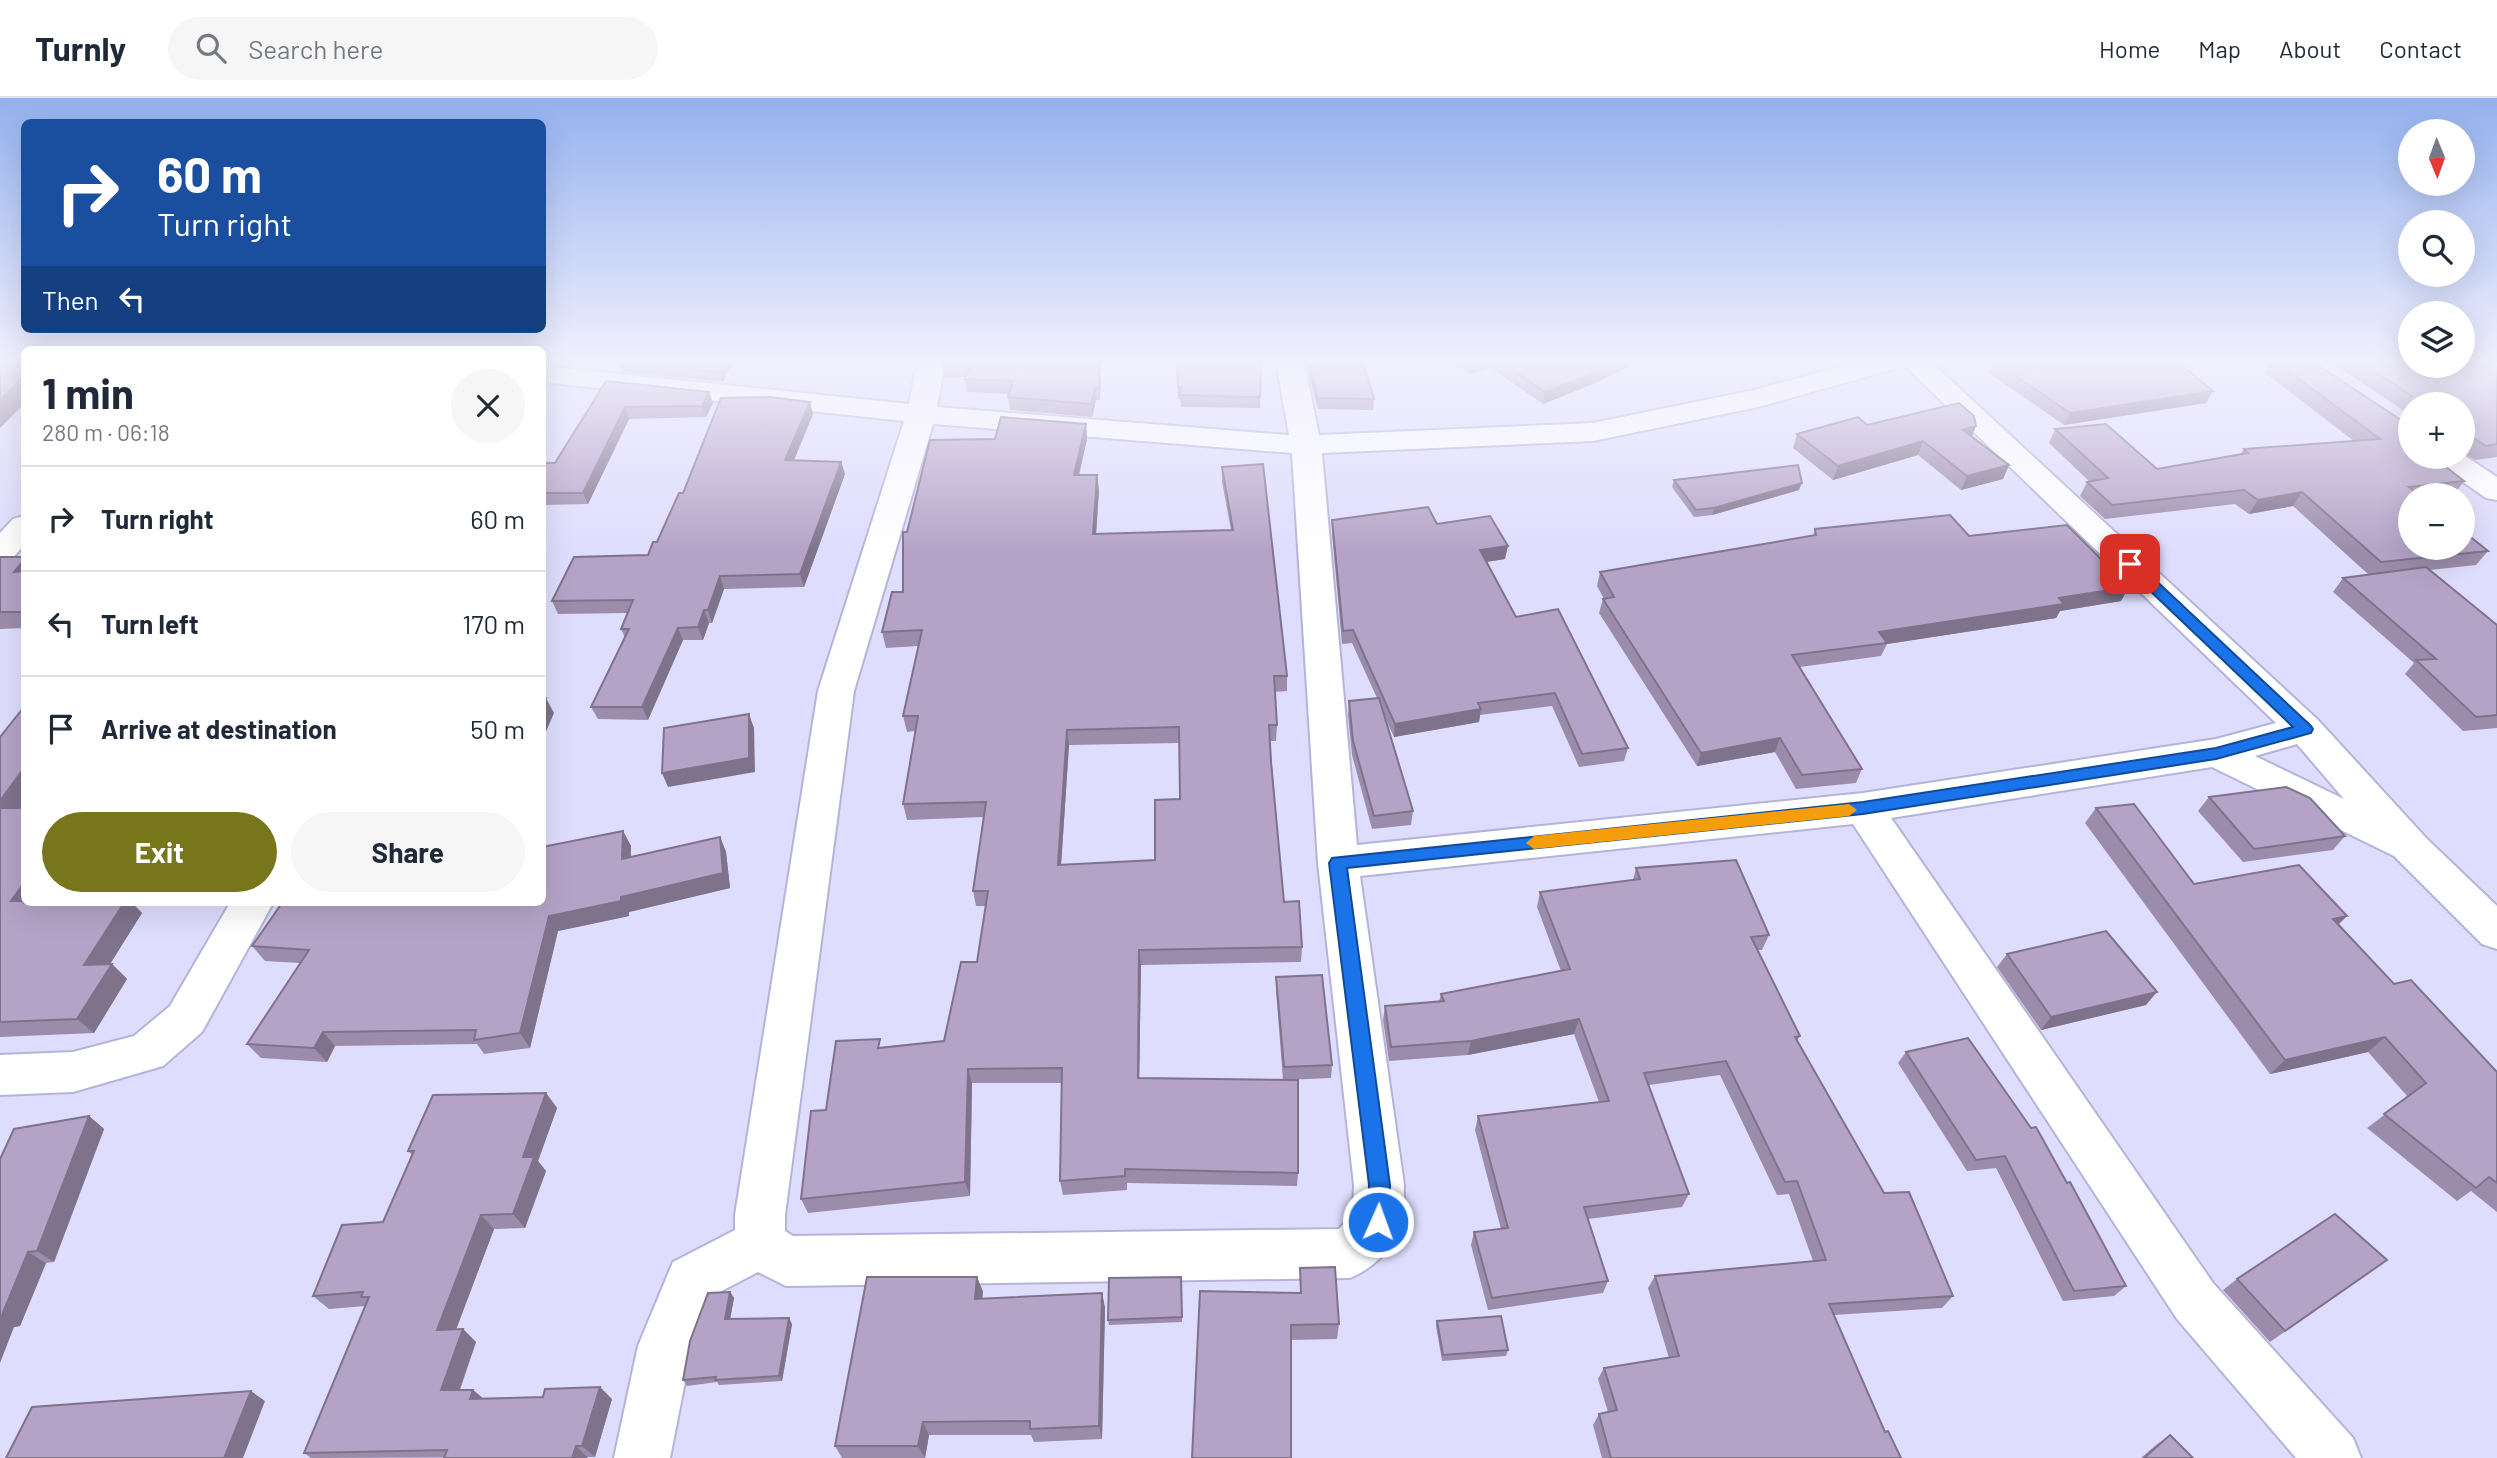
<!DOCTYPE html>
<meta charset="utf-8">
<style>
:root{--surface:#fff;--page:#f6f6f7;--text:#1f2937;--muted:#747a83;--line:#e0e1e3;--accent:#78761b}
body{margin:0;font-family:Barlow,sans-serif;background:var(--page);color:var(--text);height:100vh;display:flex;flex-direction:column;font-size:26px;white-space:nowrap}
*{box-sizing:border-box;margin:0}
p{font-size:23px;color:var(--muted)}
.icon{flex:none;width:38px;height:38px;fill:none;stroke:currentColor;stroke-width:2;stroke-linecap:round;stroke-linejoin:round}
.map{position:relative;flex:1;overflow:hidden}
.details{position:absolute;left:21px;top:248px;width:525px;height:560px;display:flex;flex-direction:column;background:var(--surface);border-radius:10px;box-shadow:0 7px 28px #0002}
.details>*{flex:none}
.guide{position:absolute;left:21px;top:21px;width:525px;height:214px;border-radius:10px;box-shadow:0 7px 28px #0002;background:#1a4fa0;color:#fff;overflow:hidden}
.needle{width:46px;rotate:179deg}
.controls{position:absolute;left:2398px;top:21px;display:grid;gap:14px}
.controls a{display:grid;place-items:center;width:77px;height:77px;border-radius:50%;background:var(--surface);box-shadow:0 7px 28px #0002;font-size:35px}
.pin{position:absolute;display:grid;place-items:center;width:60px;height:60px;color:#fff;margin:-30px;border-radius:14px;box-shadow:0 4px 10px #0006}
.me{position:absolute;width:77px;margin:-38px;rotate:2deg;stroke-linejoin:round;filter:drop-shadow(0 0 5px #0008)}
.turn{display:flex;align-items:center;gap:24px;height:147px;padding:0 21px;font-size:32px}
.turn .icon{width:91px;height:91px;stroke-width:2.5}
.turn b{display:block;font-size:49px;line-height:60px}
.then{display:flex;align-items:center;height:66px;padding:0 21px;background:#0003;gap:14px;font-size:26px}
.round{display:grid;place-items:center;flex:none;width:74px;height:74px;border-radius:37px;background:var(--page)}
.overview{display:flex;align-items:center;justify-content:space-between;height:119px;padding:0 21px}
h1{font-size:42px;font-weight:700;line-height:52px}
.cta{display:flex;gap:14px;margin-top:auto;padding:14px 21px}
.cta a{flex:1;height:80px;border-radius:42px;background:var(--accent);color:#fff;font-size:28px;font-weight:700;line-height:80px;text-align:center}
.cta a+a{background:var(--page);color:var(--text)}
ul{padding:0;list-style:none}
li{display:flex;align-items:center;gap:21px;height:105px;padding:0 21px;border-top:2px solid var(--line)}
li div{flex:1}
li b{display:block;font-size:26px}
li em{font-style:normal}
header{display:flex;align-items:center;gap:42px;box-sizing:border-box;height:98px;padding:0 35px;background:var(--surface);border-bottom:2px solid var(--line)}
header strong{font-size:33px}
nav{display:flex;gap:38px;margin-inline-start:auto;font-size:24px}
.search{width:490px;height:63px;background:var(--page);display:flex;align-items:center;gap:18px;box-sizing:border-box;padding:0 24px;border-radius:38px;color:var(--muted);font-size:26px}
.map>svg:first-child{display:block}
</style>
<header>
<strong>Turnly</strong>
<div class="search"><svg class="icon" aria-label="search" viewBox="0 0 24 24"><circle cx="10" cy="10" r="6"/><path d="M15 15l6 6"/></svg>Search here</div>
<nav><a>Home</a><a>Map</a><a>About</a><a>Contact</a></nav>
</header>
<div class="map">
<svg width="2497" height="1360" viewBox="0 0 2497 1360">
<rect width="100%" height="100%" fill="#dfddfd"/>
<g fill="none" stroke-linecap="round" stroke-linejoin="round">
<defs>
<g id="minor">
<path d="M 917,264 L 945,264 L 937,309 L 1289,337 L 1276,264 L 1304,264 L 1319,337 L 1593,325 L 1754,292 L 1857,264 L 1901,264 L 1897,270 L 1758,309 L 1593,343 L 1322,355 L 1357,747 L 1863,695 L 2216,641 L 2276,625 L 1901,264 L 1931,264 L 2318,622 L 2427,741 L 2497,808 L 2497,851 L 2482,846 L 2394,758 L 2212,669 L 1891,720 L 2213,1185 L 2353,1340 L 2361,1360 L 2296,1360 L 2177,1221 L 1853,726 L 1360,778 L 1404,1087 C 1403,1099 1406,1114 1402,1126 C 1395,1150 1372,1171 1350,1180 L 786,1188 L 758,1174 L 710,1199 L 692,1248 L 670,1360 L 614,1360 L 638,1248 L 673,1164 L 735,1132 L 735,1117 L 818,593 L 904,323 L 542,284 L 542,268 L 909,306 ZM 933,326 L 1292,355 L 1318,765 L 1354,1087 L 1353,1115 L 1339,1131 L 793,1138 L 785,1133 L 785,1117 L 854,593 ZM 2297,646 L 2344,701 L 2255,658 Z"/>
<polygon points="2462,356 2497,379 2497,402 2486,400 2436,365 2432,359 2462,359"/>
<polygon points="24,418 24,447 12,461 0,464 0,435 13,421"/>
<polygon points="230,805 273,805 202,934 163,968 73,994 0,997 0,957 73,954 134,938 170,908"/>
</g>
</defs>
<use href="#minor" stroke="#b5b3d9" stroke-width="4"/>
<use href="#minor" fill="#fff" fill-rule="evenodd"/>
</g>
<g fill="#9c8cab" fill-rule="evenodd">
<polygon points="619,264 733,264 723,284 623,274"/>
<polygon points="1101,264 1100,302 1096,302 1092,319 1010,312 1008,299 1010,296 967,294 965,281 966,279 945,279 943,267"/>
<polygon points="1177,264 1262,264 1260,310 1181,309 1180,301 1178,301"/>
<polygon points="1305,264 1363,264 1374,301 1373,312 1318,311"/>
<polygon points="1454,264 1636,264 1598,284 1543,306 1490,269 1470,276"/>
<polygon points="1994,264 2206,305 2064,327 1989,275"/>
<polygon points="2272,264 2313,264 2410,359 2441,359 2438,363 2464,383 2454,397 2410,397 2488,453 2476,467 2430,472 2497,527 2497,630 2463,633 2405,576 2414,565 2333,494 2343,480 2369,477 2293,408 2249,416 2235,406 2105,421 2080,398 2087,384 2089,383 2049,345 2055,331 2157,371 2240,357 2244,351 2354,343 2265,275"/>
<polygon points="2337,264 2497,264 2497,359 2475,362 2462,354 2462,306 2410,306 2410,317 2335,267"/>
<polygon points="606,283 713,305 706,319 629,321 588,406 542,407 542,365 555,365"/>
<polygon points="813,316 794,362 841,364 845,376 804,489 724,491 712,525 709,525 703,542 683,542 648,622 598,621 591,609 625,540 621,531 628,515 558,516 552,503 648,457 657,444 683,395"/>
<path d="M 1086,326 L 1087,341 L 1079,377 L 1099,392 L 1096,436 L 1231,432 L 1222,384 L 1222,369 L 1287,578 L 1287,593 L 1275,594 L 1277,627 L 1276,643 L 1270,643 L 1284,804 L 1302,849 L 1301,864 L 1141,867 L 1139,980 L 1298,1075 L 1297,1088 L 1127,1085 L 1127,1092 L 1063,1097 L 1060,1083 L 1062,985 L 972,985 L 970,1098 L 808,1115 L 801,1101 L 826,1012 L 883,950 L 944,943 L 977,864 L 986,808 L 976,808 L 973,793 L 984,719 L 907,722 L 903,706 L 915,633 L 907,634 L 903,618 L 918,548 L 886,550 L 882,534 L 903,494 L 907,434 L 995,341 ZM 1179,645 L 1180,701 L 1155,762 L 1061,767 L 1069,647 Z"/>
<polygon points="1867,327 1976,328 1972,339 2009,367 2003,381 1961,392 1918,357 1833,382 1793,350 1797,336"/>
<polygon points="1674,382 1799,392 1712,417 1694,419 1672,389"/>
<polygon points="1332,422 1437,426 1505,461 1487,464 1516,519 1628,650 1624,663 1579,669 1552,608 1480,617 1479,624 1394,639 1383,615 1413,713 1411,727 1372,731 1352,657 1348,617 1349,603 1377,600 1352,545 1342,546 1332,435"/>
<polygon points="1815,431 1969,438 2121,503 2060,513 2056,520 1887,546 1881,558 1800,569 1862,671 1856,685 1796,691 1775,654 1697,668 1599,515 1603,501 1604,501 1597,488 1600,474 1813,438"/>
<polygon points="0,459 24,459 24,530 0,531"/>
<polygon points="0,639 22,710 24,805 132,805 142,815 110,866 112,866 127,881 94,935 0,939"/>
<polygon points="2209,699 2345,738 2333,752 2243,764 2198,713"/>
<polygon points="2096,710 2194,786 2339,826 2394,886 2497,974 2497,1114 2471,1093 2457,1103 2367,1030 2408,999 2368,954 2270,976 2085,725"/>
<polygon points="623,733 631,748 631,759 720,739 726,754 730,790 629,814 629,818 558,833 530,950 484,956 477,946 335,948 327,964 261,960 247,946 300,865 265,863 252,848 303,806 542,805"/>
<polygon points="1636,770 1769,837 1762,852 1757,852 1800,938 1797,943 1884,1095 1953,1198 1942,1210 1834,1217 1885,1334 1901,1360 1602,1360 1593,1327 1599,1316 1608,1314 1598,1281 1604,1270 1669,1260 1648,1190 1655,1178 1813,1163 1789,1096 1777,1097 1720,977 1649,987 1689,1096 1682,1109 1588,1121 1608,1183 1603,1195 1488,1212 1471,1147 1474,1134 1501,1131 1475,1032 1478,1018 1599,1004 1574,936 1468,957 1389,963 1383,922 1385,908 1439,904 1441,896 1561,873 1537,809 1540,794 1633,782"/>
<polygon points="2007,856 2146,907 2041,932 1997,869"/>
<polygon points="1276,879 1332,967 1331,980 1283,982 1276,892"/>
<polygon points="1906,954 2067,1085 2126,1188 2114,1198 2063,1203 1996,1070 1967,1073 1898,965"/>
<polygon points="546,995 557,1010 538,1063 546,1073 525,1130 494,1131 456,1231 463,1231 476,1244 460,1292 473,1292 483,1300 612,1301 595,1359 311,1360 304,1355 365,1208 329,1211 313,1198 383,1124 412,1057 408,1053"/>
<polygon points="89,1018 104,1031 54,1164 46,1165 20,1228 14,1229 0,1061"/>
<polygon points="2387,1162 2270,1244 2223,1192 2237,1181"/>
<polygon points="1300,1170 1339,1226 1337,1241 1291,1242 1192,1360 1300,1195"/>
<polygon points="977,1179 983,1194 982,1201 1102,1195 1105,1210 1102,1341 1034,1344 1031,1337 929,1337 925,1360 842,1360 835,1348"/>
<polygon points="1182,1185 1182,1224 1109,1227 1108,1222"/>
<polygon points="730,1194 734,1200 730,1221 792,1226 782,1283 719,1287 717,1284 687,1288 683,1282"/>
<polygon points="1437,1223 1508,1252 1506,1258 1442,1263 1436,1228"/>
<polygon points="2170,1337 2193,1360 2141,1360 2156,1347"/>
</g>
<g fill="#7f728b">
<polygon points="725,264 733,264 723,284 720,274"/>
<polygon points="1099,264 1101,264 1100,302 1099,290"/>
<polygon points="1471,264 1491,264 1490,269 1470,276"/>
<polygon points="1618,264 1636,264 1598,284 1543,306 1545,294"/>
<polygon points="24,279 24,306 0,330 0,302"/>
<polygon points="1095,290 1096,302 1092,319 1091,306"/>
<polygon points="2213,293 2206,305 2064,327 2070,315"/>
<polygon points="709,294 713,305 706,319 702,308"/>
<polygon points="810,304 813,316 789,374 785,362"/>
<polygon points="625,309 629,321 588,406 583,395"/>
<polygon points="1086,326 1087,341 1075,393 1074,377"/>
<polygon points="1976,328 1970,341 1963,332"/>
<polygon points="1923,343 1918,357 1833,382 1838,368"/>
<polygon points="841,364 845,376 804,489 800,476"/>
<polygon points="2009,367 2003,381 1961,392 1967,378"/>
<polygon points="1097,377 1099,392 1095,451 1093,436"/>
<polygon points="1802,385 1799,392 1712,417 1714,410"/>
<polygon points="2302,394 2293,408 2249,416 2258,402"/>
<polygon points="1508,448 1505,461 1478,465 1480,452"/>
<polygon points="24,462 24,487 14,474"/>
<polygon points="720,478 724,491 712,525 708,512"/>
<polygon points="2129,489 2121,503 2060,513 2056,520 1887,546 1887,545 1879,534 2059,500"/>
<polygon points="704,512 709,525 703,542 698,529"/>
<polygon points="678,530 683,542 648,622 642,609"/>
<polygon points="546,600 554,615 542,643 542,609"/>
<polygon points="1481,611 1479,624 1394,639 1395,626"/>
<polygon points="749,616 754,630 755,674 668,689 662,675"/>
<polygon points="1067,632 1069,647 1060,783 1058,767"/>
<polygon points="1780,640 1775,654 1697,668 1701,655"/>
<polygon points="24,670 24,706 10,725 0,715 0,703"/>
<polygon points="623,733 631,748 630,776 622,761"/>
<polygon points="720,739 726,754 730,790 629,814 629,818 558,833 530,950 520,935 549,818 621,799"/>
<polygon points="24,785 24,805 11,803"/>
<polygon points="124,805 132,805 142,815 100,882 84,867"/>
<polygon points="2347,818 2332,833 2333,821"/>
<polygon points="1139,852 1141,867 1139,994 1138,980"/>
<polygon points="112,866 127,881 94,935 77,921"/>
<polygon points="2157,894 2146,907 2041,932 2051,919"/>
<polygon points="1579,921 1574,936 1468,957 1471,943"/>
<polygon points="323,934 335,948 327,964 314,950"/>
<polygon points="2385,939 2368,954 2270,976 2285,962"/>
<polygon points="968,971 972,985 970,1098 965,1084"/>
<polygon points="546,995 557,1010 538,1063 546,1073 525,1130 513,1116 523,1059"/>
<polygon points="89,1018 104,1031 54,1164 37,1153"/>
<polygon points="481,1117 494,1131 451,1245 437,1232"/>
<polygon points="28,1154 46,1165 20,1228 14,1229 0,1265 0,1217"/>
<polygon points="977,1179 983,1194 980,1216 975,1201"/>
<polygon points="730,1194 734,1200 729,1227 725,1221"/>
<polygon points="1102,1195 1105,1210 1102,1341 1099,1328"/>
<polygon points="789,1220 792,1226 782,1283 779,1278"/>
<polygon points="463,1231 476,1244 455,1304 441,1292"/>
<polygon points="600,1289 612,1301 595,1359 582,1348"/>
<polygon points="473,1292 487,1304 470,1301"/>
<polygon points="251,1293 265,1303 243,1360 224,1360"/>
<polygon points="923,1324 929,1337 925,1360 918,1348"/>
<polygon points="576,1348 588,1360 572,1360"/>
</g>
<g fill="#b5a3c7" stroke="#7f728b" stroke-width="2" fill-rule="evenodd">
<polygon points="0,264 24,264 24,279 0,302"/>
<polygon points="622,264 725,264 720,274"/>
<polygon points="943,264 1099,264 1099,290 1095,290 1091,306 1008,299 1013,283 965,281 971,266 943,267"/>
<polygon points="1177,264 1261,264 1260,299 1180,297 1181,289 1178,289"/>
<polygon points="1308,264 1363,264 1374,301 1318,300"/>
<polygon points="1501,264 1618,264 1600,273 1545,294"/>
<polygon points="1995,264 2178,264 2213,293 2070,315"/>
<polygon points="2276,264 2313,264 2410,328 2410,359 2433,359 2464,383 2409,389 2419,397 2410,397 2410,450 2462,450 2462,432 2488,453 2381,464 2302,394 2258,402 2244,392 2112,407 2087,384 2108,380 2055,331 2106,326 2157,371 2248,355 2244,351 2380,341"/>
<polygon points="2360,264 2410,264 2410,268 2462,268 2462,264 2497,264 2497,346 2486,348 2472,339 2470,342 2462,343 2462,306 2421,306 2421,304"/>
<polygon points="606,283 709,294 702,308 625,309 583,395 542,395 542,365 555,365"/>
<polygon points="770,299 810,304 785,362 841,364 800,476 720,478 708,512 704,512 698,529 678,530 642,609 591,609 629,531 621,531 633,502 552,503 574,459 648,457 653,444 657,444 679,395 683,395 721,300"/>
<polygon points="1959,305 1974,318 1976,328 1963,332 2009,367 1967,378 1923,343 1838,368 1797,336 1858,319 1867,327"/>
<path d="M 1001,319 L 1086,326 L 1074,377 L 1097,377 L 1093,436 L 1233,432 L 1222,369 L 1263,366 L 1287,578 L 1274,578 L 1277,627 L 1269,627 L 1271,664 L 1284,804 L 1299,803 L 1302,849 L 1139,852 L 1138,980 L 1298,982 L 1298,1075 L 1125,1071 L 1125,1078 L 1060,1083 L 1062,970 L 968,971 L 965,1084 L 801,1101 L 811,1013 L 826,1012 L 836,943 L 880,941 L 878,950 L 944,943 L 961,864 L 977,864 L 988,793 L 973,793 L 986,704 L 903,706 L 918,618 L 903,618 L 922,532 L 882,534 L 892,494 L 903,494 L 903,434 L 907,434 L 930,342 L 995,341 ZM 1179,629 L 1180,701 L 1155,702 L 1155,762 L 1058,767 L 1067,632 Z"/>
<polygon points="1798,367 1802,385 1714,410 1696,412 1674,382"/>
<polygon points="1428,409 1437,426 1490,418 1508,448 1480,452 1516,519 1558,511 1628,650 1582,656 1555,595 1478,605 1481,611 1395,626 1353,532 1343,533 1332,422"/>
<polygon points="1950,417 1969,438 2067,427 2129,489 2059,500 2064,506 1879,534 1887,545 1792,557 1862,671 1802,677 1780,640 1701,655 1603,501 1614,499 1600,474 1816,437 1815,431"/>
<polygon points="0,459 24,459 24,462 14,474 24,473 24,514 0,514"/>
<polygon points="2426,469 2497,527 2497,617 2476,619 2416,562 2436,561 2343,480"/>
<polygon points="542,600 546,600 542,609"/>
<polygon points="1379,600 1413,713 1374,718 1353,643 1349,603"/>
<polygon points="24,609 24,670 0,703 0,639"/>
<polygon points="749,616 749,660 662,675 664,630"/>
<polygon points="2286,689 2310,700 2345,738 2254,751 2209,699"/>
<polygon points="2134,706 2194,786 2299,767 2347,818 2333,821 2394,886 2411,882 2497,974 2497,1085 2489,1079 2476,1090 2384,1016 2426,985 2385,939 2285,962 2096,710"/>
<polygon points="0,710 24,710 24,785 11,803 24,803 24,805 124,805 84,867 112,866 77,921 0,924"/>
<polygon points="623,733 622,761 720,739 723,775 621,799 621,803 549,818 520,935 474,942 476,932 323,934 314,950 247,946 309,852 252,848 282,805 303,806 303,805 542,805 542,749"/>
<polygon points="1736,762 1769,837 1751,839 1800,938 1795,939 1884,1095 1909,1094 1953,1198 1829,1206 1885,1334 1888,1333 1901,1360 1611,1360 1599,1316 1617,1312 1604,1270 1679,1258 1655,1178 1826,1162 1797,1083 1785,1084 1726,963 1644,975 1689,1096 1584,1109 1608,1183 1492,1200 1474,1134 1508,1130 1478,1018 1609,1003 1579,921 1471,943 1391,949 1385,908 1444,903 1441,896 1570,871 1540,794 1640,781 1636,770"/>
<polygon points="2106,833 2157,894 2051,919 2007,856"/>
<polygon points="1322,877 1332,967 1284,969 1276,879"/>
<polygon points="1968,940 2031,1030 2036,1029 2067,1085 2070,1084 2126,1188 2074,1193 2005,1058 1976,1062 1906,954"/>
<polygon points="546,995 523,1059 534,1059 513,1116 481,1117 437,1232 463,1231 441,1292 473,1292 470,1301 543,1299 545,1291 600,1289 582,1348 576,1348 572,1360 444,1360 447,1352 304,1355 369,1199 361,1199 363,1194 313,1198 342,1127 383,1124 414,1053 408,1053 433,997"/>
<polygon points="89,1018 37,1153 28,1154 2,1217 0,1217 0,1061 14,1031"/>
<polygon points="2335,1116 2387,1162 2285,1233 2237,1181"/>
<polygon points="1335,1169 1339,1226 1291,1227 1291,1360 1192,1360 1200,1193 1301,1195 1300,1170"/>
<polygon points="867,1179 977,1179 975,1201 1102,1195 1099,1328 1030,1331 1030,1323 923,1324 918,1348 835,1348"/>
<polygon points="1181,1179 1182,1219 1108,1222 1109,1180"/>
<polygon points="730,1194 725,1221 789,1220 779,1278 715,1282 716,1279 683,1282 690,1243 708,1195"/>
<polygon points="1501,1218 1508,1252 1443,1257 1437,1223"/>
<polygon points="251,1293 224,1360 6,1360 32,1309"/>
<polygon points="2170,1337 2193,1360 2144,1360"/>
</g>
<linearGradient id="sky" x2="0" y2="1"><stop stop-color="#93b1ef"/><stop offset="0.58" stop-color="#f1f0fe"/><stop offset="1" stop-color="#f1f0fe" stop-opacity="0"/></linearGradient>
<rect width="2497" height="454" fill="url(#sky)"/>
<polygon fill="#1a73e8" stroke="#114b97" stroke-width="2" points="2130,462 2135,463 2311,628 2313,631 2311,635 2216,661 1863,716 1347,770 1390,1087 1389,1124 1386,1131 1378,1134 1371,1131 1368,1124 1369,1087 1329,765 1332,760 1863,704 2216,650 2293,629 2125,469 2125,463"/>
<polygon fill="#f59e0b" points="1849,706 1857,712 1849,718 1534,751 1526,745 1534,738"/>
</svg>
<div class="controls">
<a><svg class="needle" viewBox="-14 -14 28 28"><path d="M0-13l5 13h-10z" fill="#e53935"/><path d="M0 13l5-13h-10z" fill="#747a83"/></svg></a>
<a><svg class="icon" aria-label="search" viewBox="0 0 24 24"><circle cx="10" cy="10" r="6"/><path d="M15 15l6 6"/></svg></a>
<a><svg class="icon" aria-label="layers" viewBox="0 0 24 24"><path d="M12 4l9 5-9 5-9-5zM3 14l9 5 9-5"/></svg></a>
<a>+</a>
<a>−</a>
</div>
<div class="pin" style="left:2130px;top:466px;background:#d93025"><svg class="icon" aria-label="arrive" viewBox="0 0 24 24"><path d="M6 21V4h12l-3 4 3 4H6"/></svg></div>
<svg class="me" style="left:1378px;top:1124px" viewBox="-20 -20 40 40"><circle r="17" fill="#1a73e8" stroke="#fff" stroke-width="3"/><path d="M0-11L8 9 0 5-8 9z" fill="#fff"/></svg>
<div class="guide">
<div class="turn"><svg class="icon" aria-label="right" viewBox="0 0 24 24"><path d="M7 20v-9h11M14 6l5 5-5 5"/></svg><div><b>60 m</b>Turn right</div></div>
<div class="then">Then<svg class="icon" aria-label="left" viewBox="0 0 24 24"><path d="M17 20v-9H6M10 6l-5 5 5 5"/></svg></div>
</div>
<section class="details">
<div class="overview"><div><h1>1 min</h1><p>280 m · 06:18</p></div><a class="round"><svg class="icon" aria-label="close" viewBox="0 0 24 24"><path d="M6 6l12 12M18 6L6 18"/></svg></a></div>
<ul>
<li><svg class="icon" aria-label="right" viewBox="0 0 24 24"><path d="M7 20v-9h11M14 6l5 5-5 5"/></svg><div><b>Turn right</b></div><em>60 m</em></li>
<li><svg class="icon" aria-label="left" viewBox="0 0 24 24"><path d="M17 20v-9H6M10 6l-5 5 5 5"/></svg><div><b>Turn left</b></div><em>170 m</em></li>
<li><svg class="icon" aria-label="arrive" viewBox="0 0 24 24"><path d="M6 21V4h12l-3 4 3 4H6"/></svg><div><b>Arrive at destination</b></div><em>50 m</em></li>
</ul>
<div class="cta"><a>Exit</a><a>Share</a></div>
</section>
</div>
